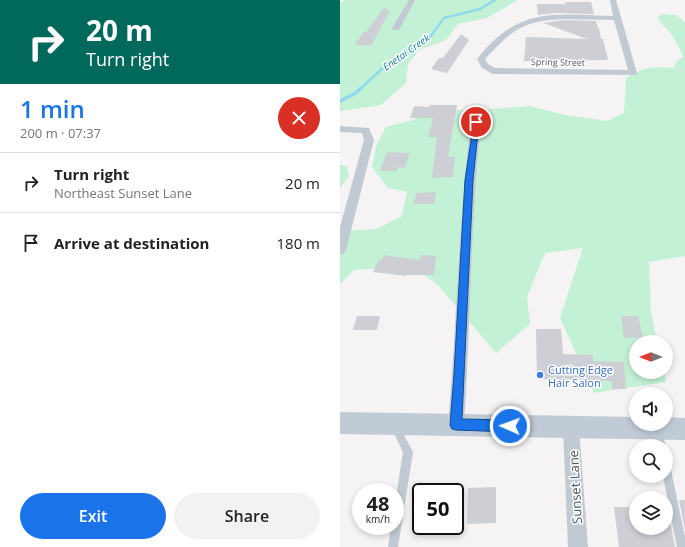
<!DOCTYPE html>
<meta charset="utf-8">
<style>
:root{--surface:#fff;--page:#f2f2f2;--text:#222;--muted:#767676;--line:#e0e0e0;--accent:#1a73e8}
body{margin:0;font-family:"Open Sans",sans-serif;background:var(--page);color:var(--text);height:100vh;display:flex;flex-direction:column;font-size:15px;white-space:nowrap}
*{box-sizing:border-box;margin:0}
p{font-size:13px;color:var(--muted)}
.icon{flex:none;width:22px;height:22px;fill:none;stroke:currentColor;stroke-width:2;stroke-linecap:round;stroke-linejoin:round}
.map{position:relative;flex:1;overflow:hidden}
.side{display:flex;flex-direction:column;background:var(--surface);width:340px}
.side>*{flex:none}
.banner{background:#00695c;color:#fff;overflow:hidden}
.needle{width:26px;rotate:270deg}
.tools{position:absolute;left:289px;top:335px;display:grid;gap:8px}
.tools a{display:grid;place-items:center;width:44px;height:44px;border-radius:50%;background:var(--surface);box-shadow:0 2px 6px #0003;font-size:20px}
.speed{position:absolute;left:12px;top:483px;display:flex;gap:8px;font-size:20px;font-weight:700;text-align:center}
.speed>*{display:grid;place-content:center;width:52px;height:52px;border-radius:50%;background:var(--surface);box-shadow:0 2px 6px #0003;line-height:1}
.speed small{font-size:10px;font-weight:400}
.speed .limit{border:2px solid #111;border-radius:6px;background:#fff;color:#111}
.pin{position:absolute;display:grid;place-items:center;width:34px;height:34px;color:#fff;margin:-17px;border:2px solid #fff;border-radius:50%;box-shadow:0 1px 4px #0007}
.me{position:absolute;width:44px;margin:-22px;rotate:272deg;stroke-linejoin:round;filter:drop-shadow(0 0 3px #0008)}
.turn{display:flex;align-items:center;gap:14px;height:84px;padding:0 20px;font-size:18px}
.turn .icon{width:52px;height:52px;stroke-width:2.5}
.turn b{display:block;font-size:28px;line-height:34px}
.round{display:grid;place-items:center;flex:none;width:42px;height:42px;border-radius:21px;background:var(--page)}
.summary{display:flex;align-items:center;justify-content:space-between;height:68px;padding:0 20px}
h1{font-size:24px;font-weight:600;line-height:30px;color:var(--accent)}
.action{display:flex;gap:8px;margin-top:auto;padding:8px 20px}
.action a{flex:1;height:46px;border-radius:24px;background:var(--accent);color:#fff;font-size:16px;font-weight:600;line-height:46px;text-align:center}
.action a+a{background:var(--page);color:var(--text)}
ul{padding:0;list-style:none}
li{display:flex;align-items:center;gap:12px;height:60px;padding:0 20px;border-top:1px solid var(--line)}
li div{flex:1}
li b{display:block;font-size:15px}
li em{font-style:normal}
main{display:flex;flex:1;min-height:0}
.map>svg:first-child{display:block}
</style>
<main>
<section class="side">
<div class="banner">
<div class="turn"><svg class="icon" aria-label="right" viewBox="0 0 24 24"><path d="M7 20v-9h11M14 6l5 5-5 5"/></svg><div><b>20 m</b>Turn right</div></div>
</div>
<div class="summary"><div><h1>1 min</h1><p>200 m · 07:37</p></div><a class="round" style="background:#d93025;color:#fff"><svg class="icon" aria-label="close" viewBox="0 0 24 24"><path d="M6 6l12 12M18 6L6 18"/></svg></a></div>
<ul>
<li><svg class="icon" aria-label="right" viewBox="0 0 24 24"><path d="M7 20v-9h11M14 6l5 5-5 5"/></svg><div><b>Turn right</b><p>Northeast Sunset Lane</p></div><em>20 m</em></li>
<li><svg class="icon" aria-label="arrive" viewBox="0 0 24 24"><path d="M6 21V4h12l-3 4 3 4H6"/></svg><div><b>Arrive at destination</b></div><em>180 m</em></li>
</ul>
<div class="action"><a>Exit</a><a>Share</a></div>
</section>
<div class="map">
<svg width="345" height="547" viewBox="0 0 345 547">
<rect width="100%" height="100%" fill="#f5f3f3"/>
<g fill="#c3f1d5">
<polygon points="5,0 178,0 147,18 118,24 106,40 79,50 68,64 66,83 41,105 0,111 0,3"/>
<path d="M 323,14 L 336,15 L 345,22 L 345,256 L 309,262 L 311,312 L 317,342 L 296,342 L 296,372 L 324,372 L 326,382 L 254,393 L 220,318 L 243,248 L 205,253 L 187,297 L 190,324 L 156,353 L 97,284 L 70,266 L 14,270 L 0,284 L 0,231 L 36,229 L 62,216 L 67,192 L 48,188 L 32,167 L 36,146 L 46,127 L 73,120 L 98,108 L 128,111 L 189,106 L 226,115 L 267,121 L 284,113 L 286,78 C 301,67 316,66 333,68 L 337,61 L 343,57 C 340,48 334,37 327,29 C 323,25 320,23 318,17 Z"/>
<polygon points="0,164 7,167 9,176 0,188"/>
</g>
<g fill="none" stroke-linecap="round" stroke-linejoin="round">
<polyline stroke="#90daee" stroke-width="2.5" points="19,90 44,67 90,37 104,18 140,9 155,0"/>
<polyline stroke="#90daee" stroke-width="3.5" points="0,101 16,93 20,89"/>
</g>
<g fill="#cdcfd5">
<polygon points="226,2 251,2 254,14 215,13 198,15 197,4 225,4"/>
<polygon points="44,8 50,11 31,46 15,45 23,32 26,32"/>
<polygon points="223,20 256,21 258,28 259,28 261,39 263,39 268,60 184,61 186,37 247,39 203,23"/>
<polygon points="121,34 129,40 107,73 91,69 99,58 103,58"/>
<polygon points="90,105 117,105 108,157 115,157 113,177 92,178 97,137 88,137 93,118 70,118 74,106 89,107"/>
<polygon points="47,152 70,153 65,168 58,167 57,171 40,171"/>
<polygon points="96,192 94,204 74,204 76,193"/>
<polygon points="44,255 80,260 81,255 96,256 94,275 66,275 66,276 33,272 39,259 42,260"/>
<polygon points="17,316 40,316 37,330 13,330"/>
<polygon points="281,316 298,316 303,337 284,338"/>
<polygon points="196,329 221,329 223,354 253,355 253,361 284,362 286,389 272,389 272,381 197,379"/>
<polygon points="156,487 156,523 127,524 128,488"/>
<polygon points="326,500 335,547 279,547 274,507 296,507 296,528 326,528"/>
<polygon points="339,500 345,500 345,530"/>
</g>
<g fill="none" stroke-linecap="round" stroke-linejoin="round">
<g fill="#c1cad2" fill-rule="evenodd">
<polygon points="55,423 58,424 73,452 58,547 48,547 51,526 55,526 55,503 63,452 51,427 52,424"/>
<polygon points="318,427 321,428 326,446 316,446 314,431 315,428"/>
<polygon points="326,465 329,467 331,470 345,537 345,547 337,547 323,476 326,476"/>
</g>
<g fill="#c1cad2" fill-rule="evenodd">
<polygon points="69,0 75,0 59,30 53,30 52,28"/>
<path d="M 270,0 L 276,0 L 297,73 L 296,75 L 153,74 L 142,68 L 137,59 C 178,6 214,14 273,16 ZM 223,19 L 274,20 L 288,70 L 155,68 L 148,64 L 145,59 C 173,30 181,21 223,19 Z"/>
<path d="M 136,119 L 141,122 C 130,223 131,324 124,425 L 122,431 L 116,433 L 110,431 L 108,425 C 117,324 118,223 131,122 Z"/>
<polygon points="0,126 29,128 34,140 6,250 4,253 0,255 0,227 24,140 22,133 0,132"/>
<polygon points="231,420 237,422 239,428 248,547 228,547 223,428 225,422"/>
</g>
<polygon fill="#c1cbd6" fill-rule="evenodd" points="0,412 296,417 296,424 326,424 326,417 345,418 345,440 0,434"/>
</g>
<polygon fill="#1a73e8" stroke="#114b97" points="134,120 139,122 133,180 122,419 170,420 174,422 175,426 174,430 170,432 116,430 112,429 110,425 114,374 125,180"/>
<circle fill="#3f7fe0" stroke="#fff" stroke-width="1.5" cx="200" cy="375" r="4"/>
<g text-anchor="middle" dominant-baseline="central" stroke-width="3" stroke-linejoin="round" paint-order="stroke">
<g font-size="9" fill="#4a5661" stroke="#fff">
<text transform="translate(218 62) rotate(1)">Spring Street</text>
</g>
<g font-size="10" font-style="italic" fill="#0c7c9b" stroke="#fff">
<text transform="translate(66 52) rotate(-35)">Enetai Creek</text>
</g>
<g font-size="11" fill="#366cbe" stroke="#fff" text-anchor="start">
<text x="208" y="369">Cutting Edge<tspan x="208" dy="13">Hair Salon</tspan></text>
</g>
<g font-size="13" fill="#4a5661" stroke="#fff">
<text transform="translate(235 487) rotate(-93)">Sunset Lane</text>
</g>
</g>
</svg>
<div class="tools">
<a><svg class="needle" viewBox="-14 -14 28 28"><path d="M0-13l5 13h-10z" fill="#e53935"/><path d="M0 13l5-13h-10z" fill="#767676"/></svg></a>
<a><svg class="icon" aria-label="sound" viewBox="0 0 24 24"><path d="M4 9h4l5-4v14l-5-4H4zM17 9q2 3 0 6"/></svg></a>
<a><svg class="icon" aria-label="search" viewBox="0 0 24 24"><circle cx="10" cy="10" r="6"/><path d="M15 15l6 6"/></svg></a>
<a><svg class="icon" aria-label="layers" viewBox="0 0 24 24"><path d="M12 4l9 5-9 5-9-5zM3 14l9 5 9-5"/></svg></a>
</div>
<div class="speed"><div>48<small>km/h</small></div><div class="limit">50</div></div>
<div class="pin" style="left:136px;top:122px;background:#d93025"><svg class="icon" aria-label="arrive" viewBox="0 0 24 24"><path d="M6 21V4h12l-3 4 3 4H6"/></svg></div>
<svg class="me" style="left:170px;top:426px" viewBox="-20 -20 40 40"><circle r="17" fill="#1a73e8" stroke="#fff" stroke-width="3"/><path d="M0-11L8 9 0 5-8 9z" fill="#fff"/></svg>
</div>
</main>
